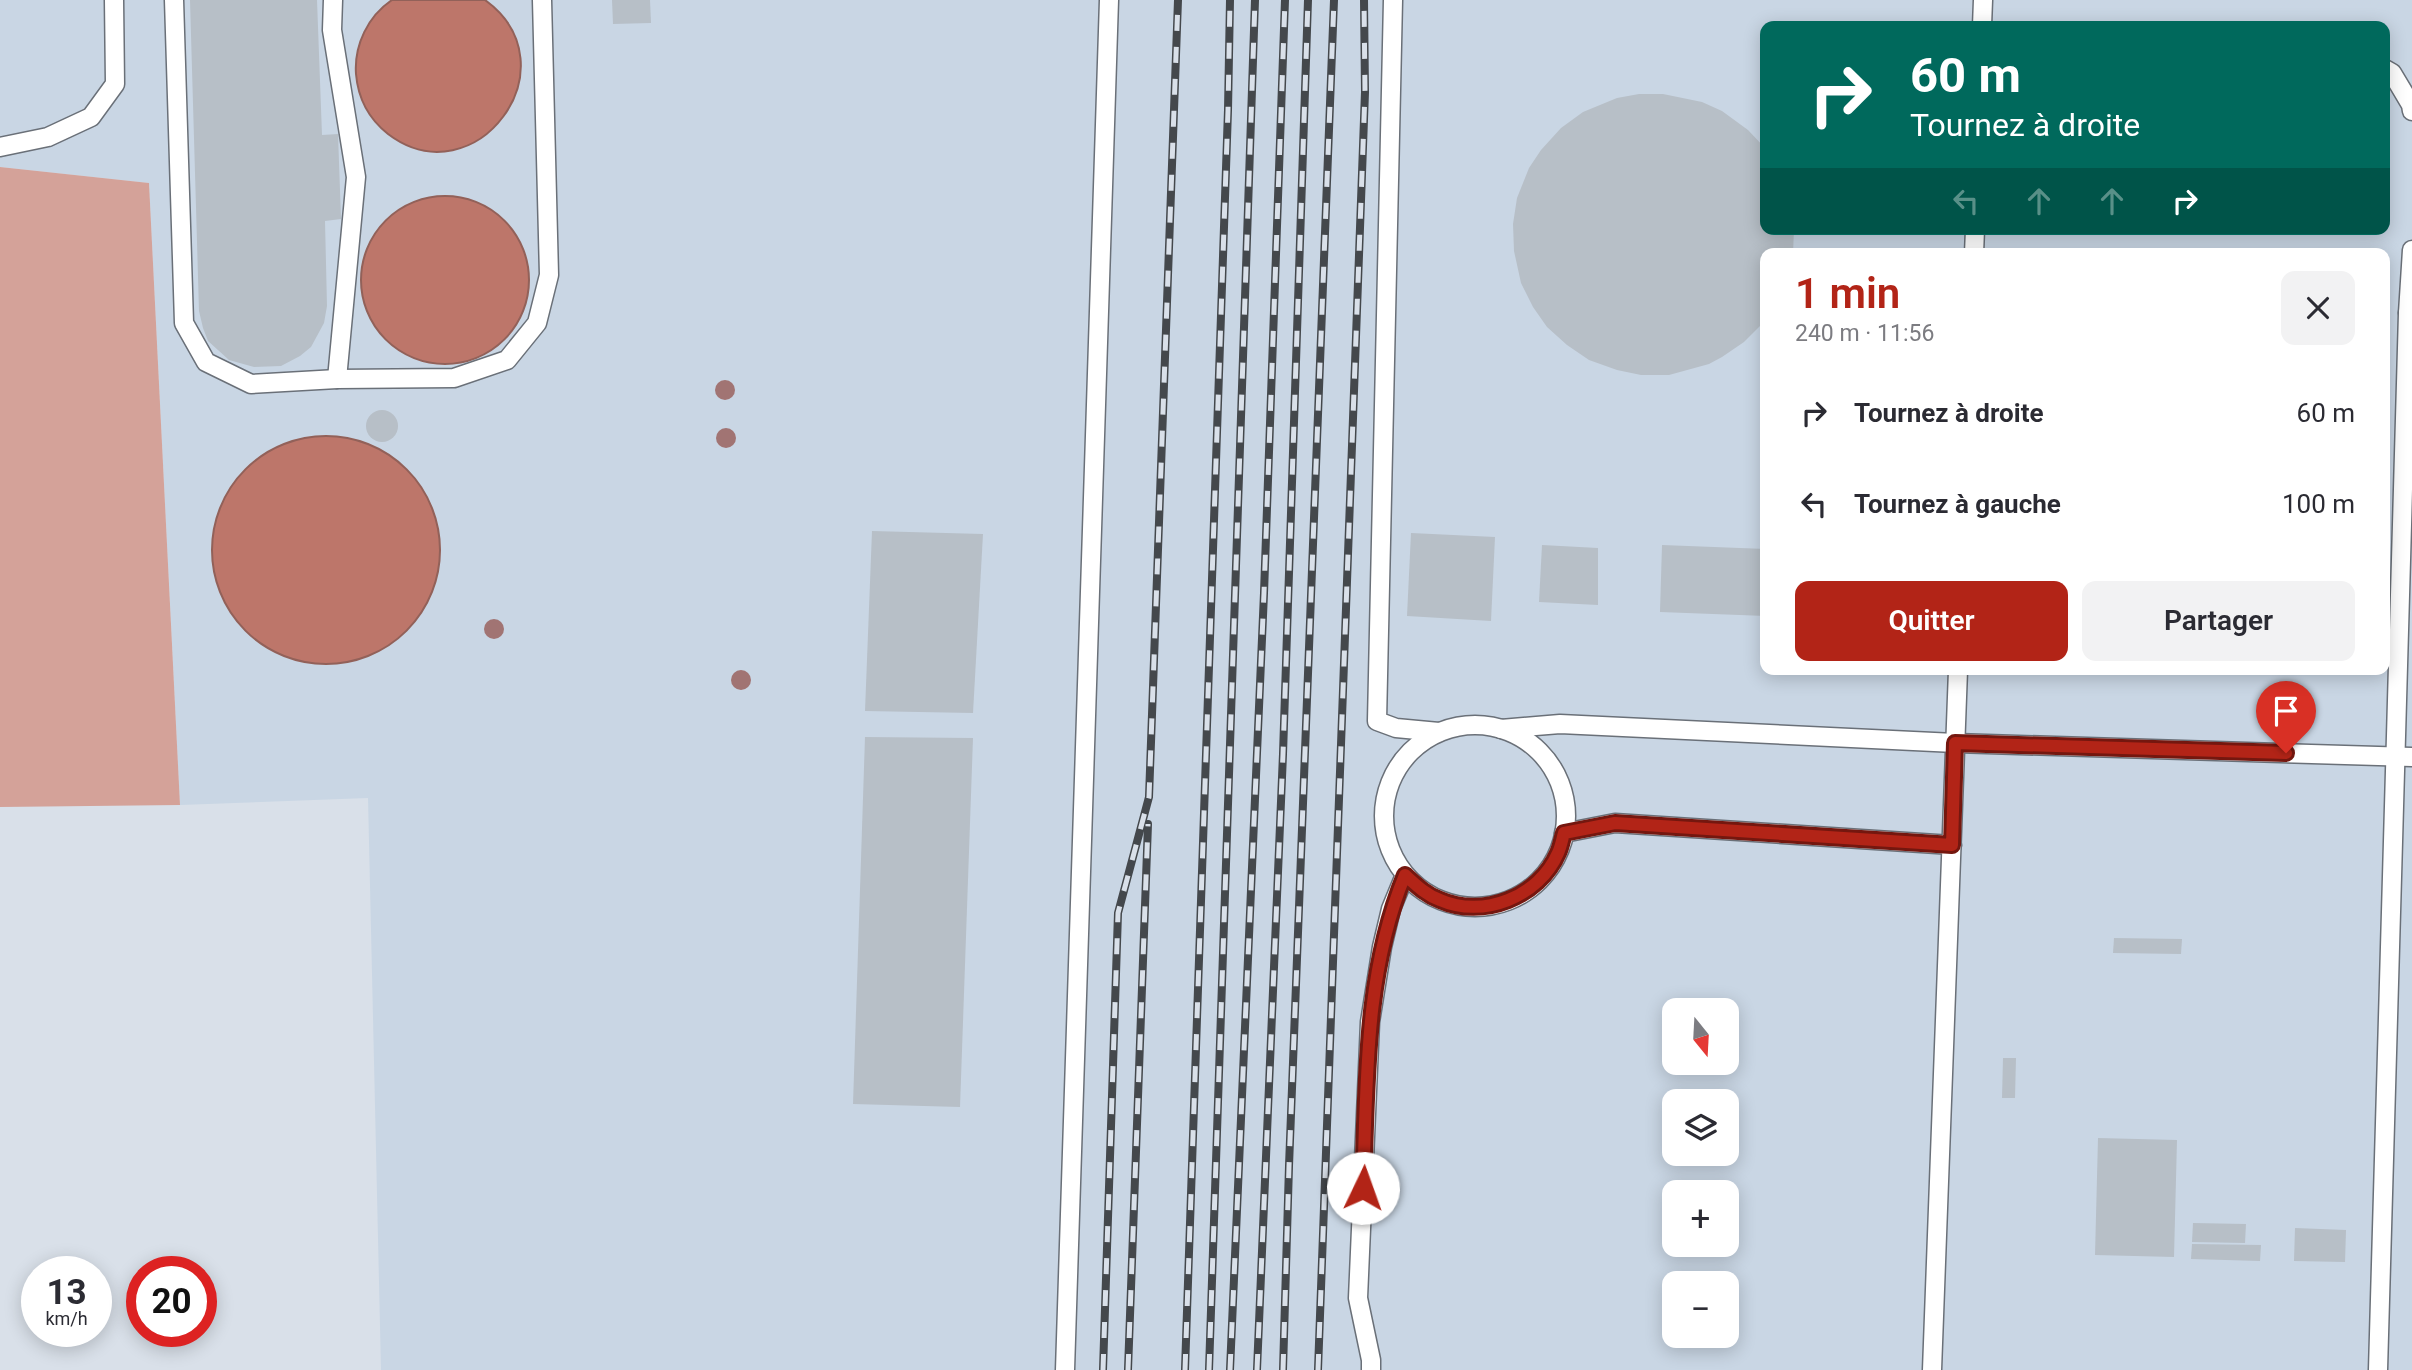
<!DOCTYPE html>
<html lang="fr">
<meta charset="utf-8">
<style>
:root{--surface:#fff;--page:#f2f2f3;--text:#2b2b33;--muted:#7c7c81;--accent:#b22417}
body{margin:0;font-family:Roboto,sans-serif;background:var(--page);color:var(--text);height:100vh;display:flex;flex-direction:column;font-size:26px;white-space:nowrap}
*{box-sizing:border-box;margin:0}
p{font-size:23px;color:var(--muted)}
.icon{flex:none;width:38px;height:38px;fill:none;stroke:currentColor;stroke-width:2;stroke-linecap:round;stroke-linejoin:round}
.map{position:relative;flex:1;overflow:hidden}
.panel{position:absolute;left:1760px;top:248px;width:630px;height:427px;display:flex;flex-direction:column;background:var(--surface);border-radius:14px;box-shadow:0 4px 18px #0003}
.panel>*{flex:none}
.top-card{position:absolute;left:1760px;top:21px;width:630px;height:214px;border-radius:14px;box-shadow:0 4px 18px #0003;background:#00695c;color:#fff;overflow:hidden}
.needle{width:46px;rotate:162deg}
.controls{position:absolute;left:1662px;top:998px;display:grid;gap:14px}
.controls a{display:grid;place-items:center;width:77px;height:77px;border-radius:14px;background:var(--surface);box-shadow:0 4px 18px #0003;font-size:35px}
.speed{position:absolute;left:21px;top:1256px;display:flex;gap:14px;font-size:35px;font-weight:700;text-align:center}
.speed>*{display:grid;place-content:center;width:91px;height:91px;border-radius:50%;background:var(--surface);box-shadow:0 4px 18px #0003;line-height:1}
.speed small{font-size:18px;font-weight:400}
.speed .limit{border:10px solid #d22;background:#fff;color:#111}
.pin{position:absolute;display:grid;place-items:center;width:60px;height:60px;color:#fff;margin:-72px -30px;border-radius:50% 50% 50% 0;rotate:-45deg;box-shadow:0 0 7px #0007}
.pin .icon{rotate:45deg}
.me{position:absolute;width:77px;margin:-38px;rotate:3deg;stroke-linejoin:round;filter:drop-shadow(0 0 5px #0008)}
.turn{display:flex;align-items:center;gap:24px;height:147px;padding:0 35px;font-size:32px}
.turn .icon{width:91px;height:91px;stroke-width:2.5}
.turn b{display:block;font-size:49px;line-height:60px}
.lanes{display:flex;align-items:center;height:66px;padding:0 35px;background:#0003;justify-content:center;gap:35px;direction:ltr}
.lanes .off{opacity:.35}
.round{display:grid;place-items:center;flex:none;width:74px;height:74px;border-radius:14px;background:var(--page)}
.headline{display:flex;align-items:center;justify-content:space-between;height:119px;padding:0 35px}
h1{font-size:42px;font-weight:600;line-height:52px;color:var(--accent)}
.cta{display:flex;gap:14px;margin-top:auto;padding:14px 35px}
.cta a{flex:1;height:80px;border-radius:14px;background:var(--accent);color:#fff;font-size:28px;font-weight:600;line-height:80px;text-align:center}
.cta a+a{background:var(--page);color:var(--text)}
ul{padding:0;list-style:none}
li{display:flex;align-items:center;gap:21px;height:91px;padding:0 35px}
li div{flex:1}
li b{display:block;font-size:26px}
li em{font-style:normal}
.map>svg:first-child{display:block}
</style>
<div class="map">
<svg width="2412" height="1370" viewBox="0 0 2412 1370">
<rect width="100%" height="100%" fill="#d9e0e9"/>
<path fill="#c9d6e4" fill-rule="evenodd" d="M 0,0 L 2412,0 L 2412,1370 L 381,1370 L 368,798 L 180,805 L 149,183 L 0,167 ZM 1766,26 L 2385,26 L 2385,229 L 1766,229 ZM 1766,254 L 2385,254 L 2385,670 L 1766,670 ZM 1675,1010 L 1727,1010 L 1727,1062 L 1675,1062 ZM 1675,1101 L 1727,1101 L 1727,1153 L 1675,1153 ZM 1675,1192 L 1727,1192 L 1727,1244 L 1675,1244 ZM 1675,1283 L 1727,1283 L 1727,1335 L 1675,1335 Z"/>
<polygon fill="#d4a299" points="0,167 149,183 180,805 0,807"/>
<g fill="#bd766a" stroke="#926159" stroke-width="2">
<path d="M 392,0 L 485,0 C 576,66 475,200 388,134 C 369,119 358,98 356,74 C 354,45 368,16 392,0 Z"/>
<circle cx="445" cy="280" r="84"/>
<circle cx="326" cy="550" r="114"/>
</g>
<g fill="#b7bfc7">
<polygon points="190,0 317,0 322,135 338,134 341,219 325,221 327,306 324,323 311,347 300,356 281,366 254,367 229,360 208,341 203,328 199,311"/>
<polygon points="612,0 650,0 651,23 613,24"/>
<polygon points="1639,94 1663,94 1702,102 1722,111 1748,130 1766,149 1766,229 1794,229 1793,254 1766,254 1765,321 1744,342 1722,357 1709,364 1669,375 1641,375 1617,370 1589,360 1567,345 1547,327 1533,307 1521,283 1514,251 1513,224 1517,198 1529,168 1541,150 1561,128 1583,112 1617,98"/>
<circle cx="382" cy="426" r="16"/>
<polygon points="872,531 983,534 973,713 865,711"/>
<polygon points="1411,533 1495,537 1491,621 1407,616"/>
<polygon points="1542,545 1598,548 1598,605 1539,602"/>
<polygon points="1662,545 1766,549 1766,616 1660,612"/>
<polygon points="865,737 973,738 960,1107 853,1104"/>
<polygon points="2114,938 2182,939 2181,954 2113,953"/>
<polygon points="2003,1058 2016,1058 2015,1098 2002,1098"/>
<polygon points="2098,1138 2177,1140 2174,1257 2095,1255"/>
<polygon points="2193,1223 2246,1224 2245,1243 2192,1242"/>
<polygon points="2295,1228 2346,1230 2345,1262 2294,1261"/>
<polygon points="2192,1244 2261,1245 2260,1261 2191,1259"/>
</g>
<g fill="none" stroke-linecap="round" stroke-linejoin="round">
<defs>
<g id="lane">
<polyline points="174,0 184,323 206,362 251,384 337,379 454,378 507,360 537,323 549,275 542,0"/>
<polyline points="333,0 332,30 356,177 337,379"/>
<polyline points="1393,0 1377,721 1396,728 1439,732"/>
<polyline points="1982,26 1983,0"/>
<polyline points="2385,69 2392,73 2411,105 2412,111"/>
<polyline points="0,147 48,137 91,117 115,84 114,0"/>
<polyline points="1974,254 1975,229"/>
<polyline points="2408,313 2412,250"/>
<circle cx="1475" cy="816" r="91"/>
<polyline points="1501,729 1560,724 1955,743 2412,757"/>
<polyline points="1564,833 1615,823 1952,845"/>
<polyline points="1065,1370 1109,0"/>
<polyline points="1371,1370 1371,1360 1358,1298 1370,1022 1382,947 1391,909 1405,875"/>
<polyline points="1932,1370 1958,670"/>
<polyline points="2378,1370 2408,313 2412,306"/>
</g>
</defs>
<use href="#lane" stroke="#6a7078" stroke-width="21"/>
<use href="#lane" stroke="#fff" stroke-width="18"/>
<defs>
<g id="rail">
<polyline points="1103,1370 1118,913 1149,797 1178,0"/>
<polyline points="1128,1370 1148,824"/>
<polyline points="1185,1370 1228,110 1230,0"/>
<polyline points="1209,1370 1255,0"/>
<polyline points="1230,1370 1264,593 1285,0"/>
<polyline points="1257,1370 1283,754 1308,0"/>
<polyline points="1283,1370 1289,1166 1334,0"/>
<polyline points="1318,1370 1365,92 1364,0"/>
</g>
</defs>
<use href="#rail" stroke="#44484c" stroke-width="8"/>
<use href="#rail" stroke="#d9e0e9" stroke-width="5" stroke-dasharray="16" stroke-linecap="butt"/>
</g>
<g fill="#a17473">
<circle cx="725" cy="390" r="10"/>
<circle cx="726" cy="438" r="10"/>
<circle cx="494" cy="629" r="10"/>
<circle cx="741" cy="680" r="10"/>
</g>
<g fill="none" stroke-linecap="round" stroke-linejoin="round">
<defs>
<path id="route" d="M 1363,1188 C 1367,1083 1364,974 1405,875 C 1416,885 1426,895 1440,900 C 1483,919 1539,897 1558,853 C 1561,847 1562,840 1564,833 L 1615,823 L 1952,845 L 1955,743 L 2286,753"/>
</defs>
<use href="#route" stroke="#74170f" stroke-width="18"/>
<use href="#route" stroke="#b22417" stroke-width="12"/>
</g>
</svg>
<div class="controls">
<a><svg class="needle" viewBox="-14 -14 28 28"><path d="M0-13l5 13h-10z" fill="#e53935"/><path d="M0 13l5-13h-10z" fill="#7c7c81"/></svg></a>
<a><svg class="icon" aria-label="layers" viewBox="0 0 24 24"><path d="M12 4l9 5-9 5-9-5zM3 14l9 5 9-5"/></svg></a>
<a>+</a>
<a>−</a>
</div>
<div class="speed"><div>13<small>km/h</small></div><div class="limit">20</div></div>
<div class="pin" style="left:2286px;top:753px;background:#d93025"><svg class="icon" aria-label="arrive" viewBox="0 0 24 24"><path d="M6 21V4h12l-3 4 3 4H6"/></svg></div>
<svg class="me" style="left:1363px;top:1188px" viewBox="-20 -20 40 40"><circle r="19" fill="#fff"/><path d="M0-13L10 11 0 6-10 11z" fill="#b22417"/></svg>
<div class="top-card">
<div class="turn"><svg class="icon" aria-label="right" viewBox="0 0 24 24"><path d="M7 20v-9h11M14 6l5 5-5 5"/></svg><div><b>60 m</b>Tournez à droite</div></div>
<div class="lanes"><svg class="icon off" aria-label="left" viewBox="0 0 24 24"><path d="M17 20v-9H6M10 6l-5 5 5 5"/></svg><svg class="icon off" aria-label="ahead" viewBox="0 0 24 24"><path d="M12 20V5M6 11l6-6 6 6"/></svg><svg class="icon off" aria-label="ahead" viewBox="0 0 24 24"><path d="M12 20V5M6 11l6-6 6 6"/></svg><svg class="icon" aria-label="right" viewBox="0 0 24 24"><path d="M7 20v-9h11M14 6l5 5-5 5"/></svg></div>
</div>
<section class="panel">
<div class="headline"><div><h1>1 min</h1><p>240 m · 11:56</p></div><a class="round"><svg class="icon" aria-label="close" viewBox="0 0 24 24"><path d="M6 6l12 12M18 6L6 18"/></svg></a></div>
<ul>
<li><svg class="icon" aria-label="right" viewBox="0 0 24 24"><path d="M7 20v-9h11M14 6l5 5-5 5"/></svg><div><b>Tournez à droite</b></div><em>60 m</em></li>
<li><svg class="icon" aria-label="left" viewBox="0 0 24 24"><path d="M17 20v-9H6M10 6l-5 5 5 5"/></svg><div><b>Tournez à gauche</b></div><em>100 m</em></li>
</ul>
<div class="cta"><a>Quitter</a><a>Partager</a></div>
</section>
</div>
